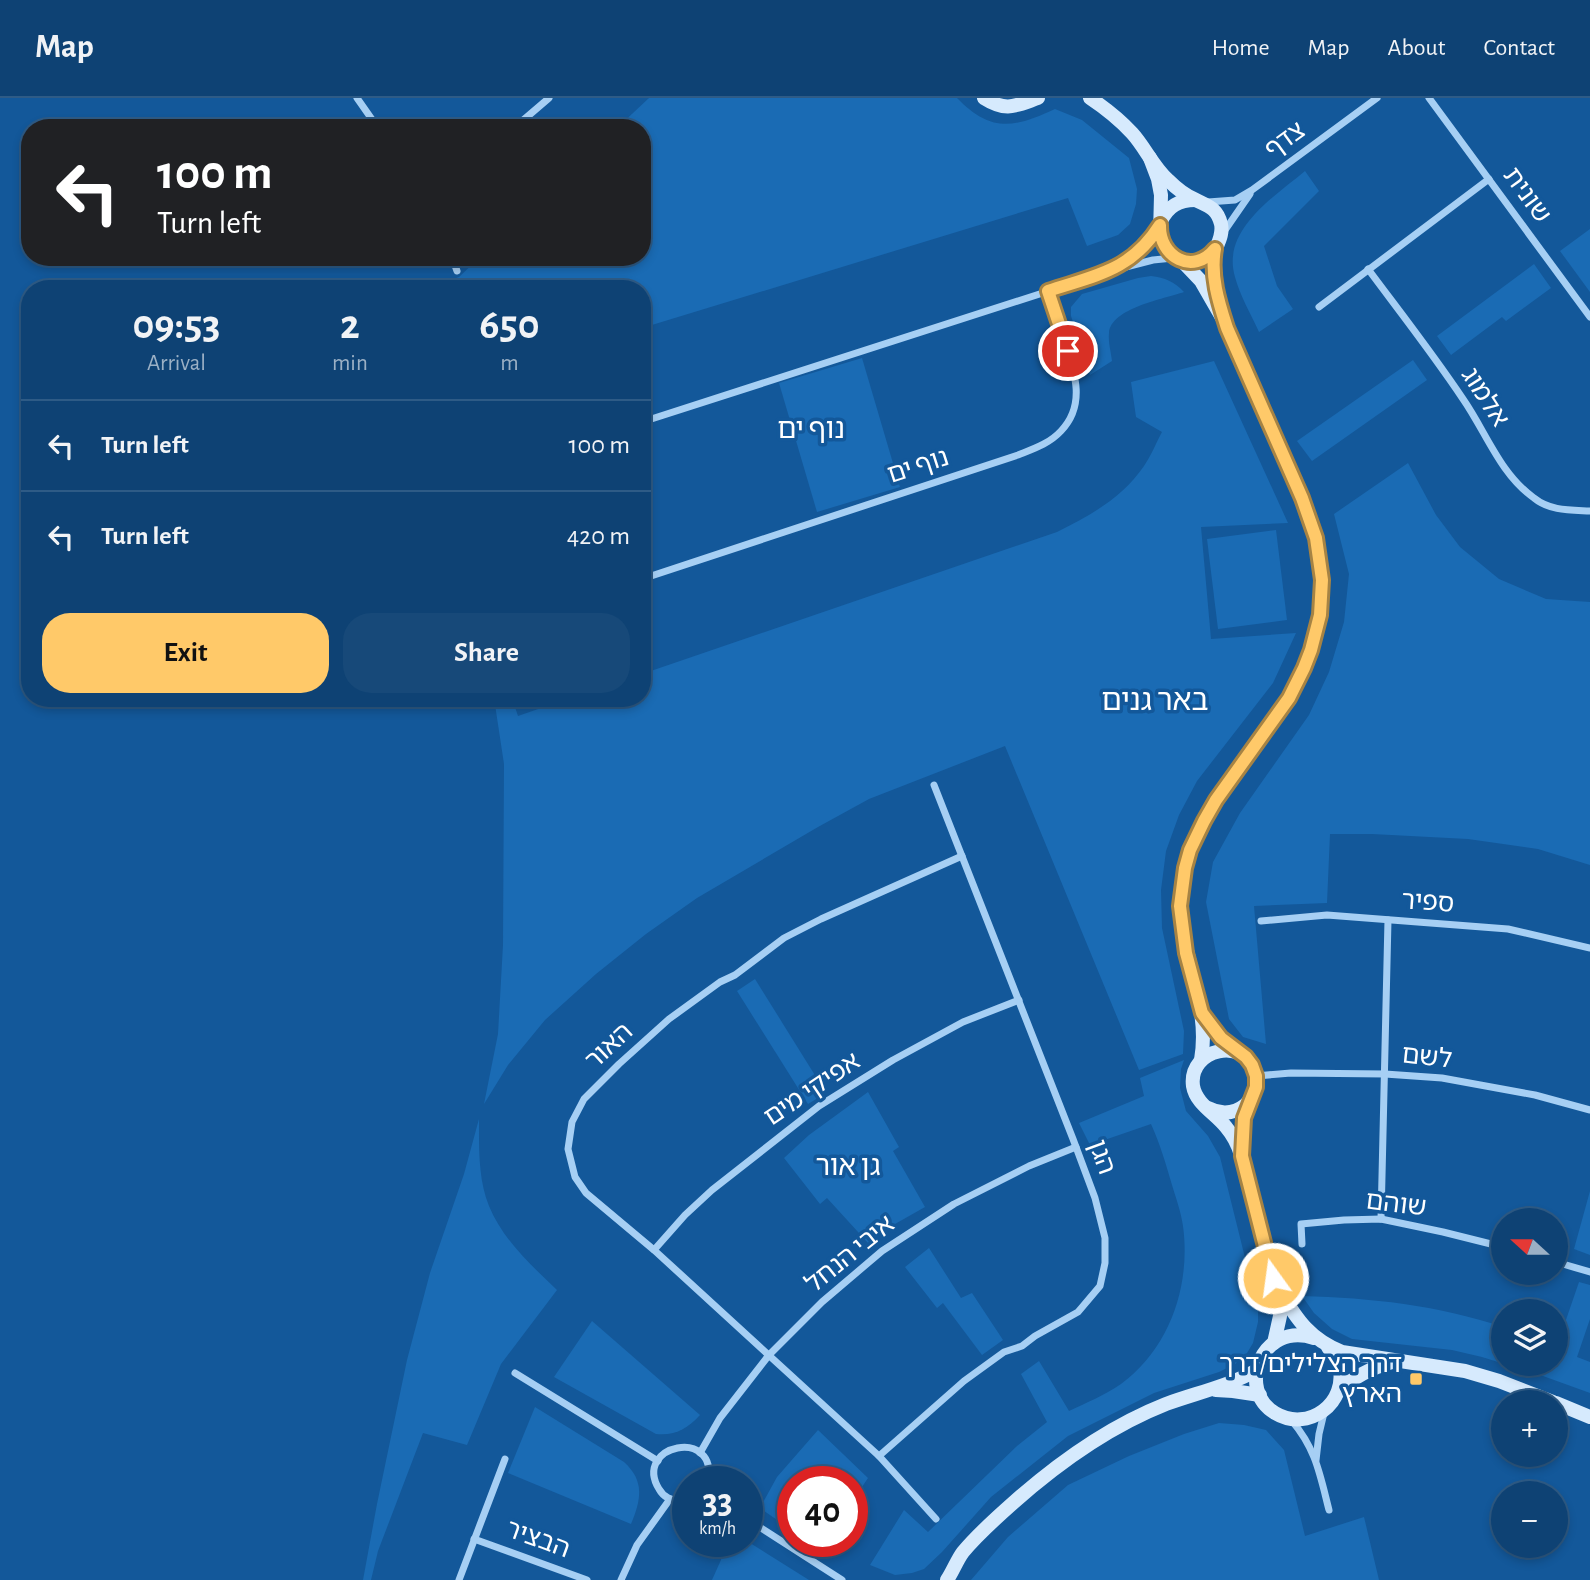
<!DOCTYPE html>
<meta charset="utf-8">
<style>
:root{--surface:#0e4274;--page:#174979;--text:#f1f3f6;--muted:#9bb0c5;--line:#2e5b86;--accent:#ffc969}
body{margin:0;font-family:"Alegreya Sans","Noto Sans Hebrew",sans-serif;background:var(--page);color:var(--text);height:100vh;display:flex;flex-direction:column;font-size:26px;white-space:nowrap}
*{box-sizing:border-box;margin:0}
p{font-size:23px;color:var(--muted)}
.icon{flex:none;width:38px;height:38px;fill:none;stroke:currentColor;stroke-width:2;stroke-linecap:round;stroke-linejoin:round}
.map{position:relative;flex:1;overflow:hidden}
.sheet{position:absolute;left:21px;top:182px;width:630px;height:427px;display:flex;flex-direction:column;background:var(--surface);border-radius:28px;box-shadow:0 4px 10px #0003,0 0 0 2px var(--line)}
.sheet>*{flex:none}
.banner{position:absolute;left:21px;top:21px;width:630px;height:147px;border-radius:28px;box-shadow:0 4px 10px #0003,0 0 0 2px var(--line);background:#202124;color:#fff;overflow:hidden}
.needle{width:46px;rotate:291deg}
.controls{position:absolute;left:1491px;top:1110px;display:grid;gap:14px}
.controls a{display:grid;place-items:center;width:77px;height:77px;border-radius:50%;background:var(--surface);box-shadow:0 4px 10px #0003,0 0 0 2px var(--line);font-size:35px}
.speed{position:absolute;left:672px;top:1368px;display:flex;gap:14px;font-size:35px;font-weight:700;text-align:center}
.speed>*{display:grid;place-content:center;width:91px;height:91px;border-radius:50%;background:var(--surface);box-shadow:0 4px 10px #0003,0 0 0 2px var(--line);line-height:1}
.speed small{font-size:18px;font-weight:400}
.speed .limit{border:10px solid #d22;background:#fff;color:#111}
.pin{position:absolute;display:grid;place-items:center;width:60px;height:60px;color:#fff;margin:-30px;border:4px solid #fff;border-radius:50%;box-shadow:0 2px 7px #0007}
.me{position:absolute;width:77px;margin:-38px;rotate:346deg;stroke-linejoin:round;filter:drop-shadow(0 0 5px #0008)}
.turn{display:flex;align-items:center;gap:24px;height:147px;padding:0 21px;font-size:32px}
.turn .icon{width:91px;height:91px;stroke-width:2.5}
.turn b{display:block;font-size:49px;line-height:60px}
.eta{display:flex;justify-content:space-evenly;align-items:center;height:119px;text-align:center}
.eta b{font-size:42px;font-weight:600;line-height:49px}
.action{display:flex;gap:14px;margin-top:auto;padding:14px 21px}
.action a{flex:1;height:80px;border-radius:28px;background:var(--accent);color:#111;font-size:28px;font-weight:600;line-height:80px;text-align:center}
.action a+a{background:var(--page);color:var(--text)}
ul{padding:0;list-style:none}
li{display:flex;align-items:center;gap:21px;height:91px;padding:0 21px;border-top:2px solid var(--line)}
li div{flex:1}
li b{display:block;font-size:26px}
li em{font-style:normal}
header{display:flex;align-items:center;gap:42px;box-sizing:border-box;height:98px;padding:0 35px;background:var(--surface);border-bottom:2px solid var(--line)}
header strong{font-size:33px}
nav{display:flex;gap:38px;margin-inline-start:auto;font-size:24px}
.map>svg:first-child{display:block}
</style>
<header>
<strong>Map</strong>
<nav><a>Home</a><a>Map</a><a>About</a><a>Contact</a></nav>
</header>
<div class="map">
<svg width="1590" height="1482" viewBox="0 0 1590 1482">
<rect width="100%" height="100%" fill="#13589a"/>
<g fill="#1a6bb4">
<path d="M 649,0 L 957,0 C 991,35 1014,30 1055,11 L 1082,22 L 1129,60 L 1137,91 L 1136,106 L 1130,126 L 1118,137 L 1087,148 L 1068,100 L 642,230 L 642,191 L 426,191 L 459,179 L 480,159 L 642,159 L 642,30 L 617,30 Z"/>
<path d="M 1305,73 L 1319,93 L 1264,148 L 1277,188 L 1293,211 L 1259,234 C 1251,216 1240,198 1235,179 C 1221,132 1274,99 1305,73 Z"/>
<polygon points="1590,131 1590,194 1560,153"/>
<polygon points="1534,166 1551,190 1506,223 1502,219 1451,257 1437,238"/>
<path d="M 1151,178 C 1165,180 1174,183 1184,194 C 1164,201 1111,210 1109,235 C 1108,244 1111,254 1112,263 L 1090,277 L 1071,218 L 1071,209 L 1082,196 L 1138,180 Z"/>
<polygon points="862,260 900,389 817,414 779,285"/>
<polygon points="1413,262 1427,282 1312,363 1297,343"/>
<path d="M 1214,263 L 1288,425 L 1201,429 L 1211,541 L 1296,535 L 1273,585 L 1197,683 L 1179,717 L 1166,753 L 1161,792 L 1162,830 L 1184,933 L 1183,956 L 1139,972 L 1005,648 L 869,701 L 818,729 L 697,800 L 646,836 L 596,876 L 545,922 L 508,967 L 484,1006 L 498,936 L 503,847 L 504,666 L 494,600 L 512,600 L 518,618 L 570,600 L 642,600 L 642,576 L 1057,434 C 1091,417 1122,400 1144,368 C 1151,358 1156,345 1162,334 L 1136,319 L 1131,284 Z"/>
<polygon points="1408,365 1436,417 1460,449 1499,481 1546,501 1590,504 1590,767 1538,751 1468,741 1372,736 1330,736 1327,805 1254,808 1266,946 1243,939 1229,921 1206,804 1213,764 1240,715 1309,617 1329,574 1344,524 1349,476 1334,416"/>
<polygon points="1276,432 1287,522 1218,531 1207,441"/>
<polygon points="755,881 826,995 808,1006 737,893"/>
<path d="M 1184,962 L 1181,971 L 1180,990 L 1186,1013 L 1208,1038 L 1220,1059 L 1258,1212 L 1258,1224 L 1253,1245 L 1247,1255 L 1235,1266 L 1219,1274 L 1154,1295 L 1068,1338 L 991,1399 L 942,1454 L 924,1471 L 912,1475 L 895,1477 L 870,1467 L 904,1412 L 928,1434 L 1017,1348 L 1047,1324 L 1021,1276 L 1039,1263 L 1069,1313 C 1086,1305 1105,1297 1121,1286 C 1170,1250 1191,1187 1183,1128 C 1181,1114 1176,1100 1172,1087 C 1166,1066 1160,1046 1151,1026 L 1090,1047 L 1079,1025 L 1144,998 L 1140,980 Z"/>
<polygon points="868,994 899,1049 893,1053 925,1109 895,1126 869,1146 827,1100 820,1106 784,1060 809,1037"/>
<path d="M 479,1021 C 479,1049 478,1081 489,1108 C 503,1142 531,1167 557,1192 L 501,1266 L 467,1347 L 423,1335 L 378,1453 L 371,1482 L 363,1482 L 377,1406 L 407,1262 L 430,1175 L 464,1076 Z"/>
<polygon points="1590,1093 1590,1157 1574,1151"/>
<polygon points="929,1150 961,1200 972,1195 1003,1242 982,1257 943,1205 937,1210 905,1169"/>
<path d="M 1579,1184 L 1590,1187 L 1590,1221 L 1577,1259 L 1590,1264 L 1590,1295 L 1543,1278 L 1482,1259 L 1452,1252 L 1352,1241 L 1332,1231 L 1314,1215 L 1302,1198 C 1372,1200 1437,1207 1503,1229 L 1503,1265 L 1556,1265 L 1556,1248 L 1557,1248 Z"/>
<path d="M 592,1223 L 700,1317 C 687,1331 675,1338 656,1336 L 554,1279 Z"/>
<path d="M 535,1309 L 624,1364 C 645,1383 641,1402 631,1426 L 508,1375 Z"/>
<polygon points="1219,1325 1244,1327 1266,1332 1284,1352 1305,1438 1364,1419 1379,1482 971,1482 1008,1439 1068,1387 1129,1358 1184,1336"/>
<polygon points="818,1332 868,1380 852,1404 852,1384 793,1384 793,1433 760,1410 777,1379"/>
<polygon points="747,1443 809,1482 712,1482 729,1444"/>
</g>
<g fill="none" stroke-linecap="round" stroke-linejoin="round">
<g stroke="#a6cff4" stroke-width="7">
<polyline points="357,0 378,30"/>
<polyline points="1429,0 1590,219"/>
<polyline points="514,30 549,0"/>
<polyline points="1208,104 1235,102 1252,92 1377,0"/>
<polyline points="1223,135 1250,96"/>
<polyline points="452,159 457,173"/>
<polyline points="1120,168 1135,157 1157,133"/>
<path d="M 1368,171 C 1400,214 1433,256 1463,301 C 1486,334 1500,376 1534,400 C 1550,413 1570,412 1590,413"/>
<polyline points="1319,209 1489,81"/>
<polyline points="642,324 1114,172 1153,162 1173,160"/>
<path d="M 642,481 L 1018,357 C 1033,351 1049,346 1061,333 C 1086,307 1075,275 1065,245 C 1060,228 1054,210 1048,193"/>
<polyline points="1261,823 1327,817 1508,831 1590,850"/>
<polyline points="1256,978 1291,975 1385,976 1442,980 1535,997 1590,1012"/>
<polyline points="1381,1121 1388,822"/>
<polyline points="1302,1146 1301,1126 1344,1122 1381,1121 1443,1134 1503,1149"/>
<polyline points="654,1152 685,1117 712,1092 819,1008 893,962 963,924 1019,902"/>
<polyline points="1556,1164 1590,1174"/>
<polyline points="515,1275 658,1363"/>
<path d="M 1292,1323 C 1316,1351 1320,1377 1329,1412"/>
<polyline points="700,1355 720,1320 769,1257 822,1204 882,1153 954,1106 1029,1068 1076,1049"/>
<polyline points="879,1358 964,1283 1004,1254 1022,1248 1035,1238 1078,1214 1100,1188 1105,1165 1105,1140 1095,1100 1073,1041 934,687"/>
<polyline points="1316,1362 1319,1336 1324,1315"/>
<path d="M 688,1403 C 677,1404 665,1402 659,1391 C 632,1347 719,1328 708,1384"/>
<polyline points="747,1421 842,1482"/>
<polyline points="936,1421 879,1358 654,1152 586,1095 575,1079 568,1051 572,1024 584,1001 619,966 669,921 720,884 735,877 784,840 821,821 962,758"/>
<polyline points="474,1441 587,1482"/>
<polyline points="459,1482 505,1361"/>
<polyline points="621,1482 637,1447 670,1401"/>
</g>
<g stroke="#d6eafd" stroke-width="14">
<path d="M 984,0 C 1006,14 1015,8 1038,0"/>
<path d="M 1090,0 C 1105,10 1119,21 1132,35 C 1145,49 1153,69 1168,82 C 1175,89 1185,97 1194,101 C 1207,108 1217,109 1221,126 C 1224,140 1214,149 1213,162 C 1212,176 1216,191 1220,205"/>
<path d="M 1150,60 L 1158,81 L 1161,97 L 1160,137 L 1163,146 L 1168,154 L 1181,162 L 1201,183 L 1228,230 L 1310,420 C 1330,483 1323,541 1290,598 C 1274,625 1253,650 1234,676 C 1214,705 1194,734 1185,769 C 1166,839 1213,895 1201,962"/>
<path d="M 1161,123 C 1168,108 1179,102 1195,102"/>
<polyline points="1203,916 1221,940 1236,952"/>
<path d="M 1208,1010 C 1223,1018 1239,1015 1249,1003"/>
<path d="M 1242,1058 C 1242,1046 1241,1033 1244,1021 C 1247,1005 1260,992 1255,975 C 1246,938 1188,950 1193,988 C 1196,1006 1215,1015 1226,1029 C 1232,1036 1238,1047 1241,1057 C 1248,1072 1251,1091 1255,1108 C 1263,1141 1272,1174 1279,1207 L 1280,1218 L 1274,1245"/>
<path d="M 1280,1193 C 1297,1222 1310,1241 1342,1254 L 1465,1273 L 1499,1283 L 1553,1304"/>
<path d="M 1314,1240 C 1261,1223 1236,1292 1275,1315 C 1308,1335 1349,1305 1339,1267 C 1337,1260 1332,1255 1328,1249"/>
<polyline points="1216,1292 1233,1293 1260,1297"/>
<path d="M 1338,1294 C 1353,1279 1371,1270 1392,1264"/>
<polyline points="1556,1305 1590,1319"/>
<path d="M 947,1482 C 953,1473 957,1462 963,1454 C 978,1436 996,1420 1013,1405 C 1058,1365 1110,1328 1166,1306 C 1196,1295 1229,1288 1257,1272"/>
</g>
</g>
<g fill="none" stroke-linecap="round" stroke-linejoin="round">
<defs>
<path id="route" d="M 1068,253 L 1048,193 C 1096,177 1131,173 1160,127 C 1159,159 1193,178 1215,151 C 1210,178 1219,205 1227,230 L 1302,400 L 1316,440 L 1322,482 L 1320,517 L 1311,552 L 1304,570 L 1289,600 L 1216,702 L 1204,723 L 1190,752 L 1185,770 L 1180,808 L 1186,855 L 1202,915 L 1221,940 L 1246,959 L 1252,967 L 1256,978 L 1256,989 L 1244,1020 L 1242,1058 L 1273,1180"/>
</defs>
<use href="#route" stroke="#a68344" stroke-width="18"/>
<use href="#route" stroke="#ffc969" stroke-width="12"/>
</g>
<rect fill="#ffc969" stroke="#13589a" stroke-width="2.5" x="1409" y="1274" width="14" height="14" rx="3.5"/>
<g text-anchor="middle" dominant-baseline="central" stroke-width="7" stroke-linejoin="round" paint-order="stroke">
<g font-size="26" fill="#fff" stroke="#13589a">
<text transform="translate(1285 42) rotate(-36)">צדף</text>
<text transform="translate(1527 97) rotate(54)">שונית</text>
<text transform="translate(1485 299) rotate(57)">אלמוג</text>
<text transform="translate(918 368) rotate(-18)">נוף ים</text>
<text transform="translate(1428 804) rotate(4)">ספיר</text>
<text transform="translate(609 948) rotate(-43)">האור</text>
<text transform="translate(1427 959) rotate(6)">לשם</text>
<text transform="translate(812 991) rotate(-34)">אפיקי מים</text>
<text transform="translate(1102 1059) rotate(70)">הגן</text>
<text transform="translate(1396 1106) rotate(7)">שוהם</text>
<text transform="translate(850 1156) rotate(-39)">איבי הנחל</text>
<text transform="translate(538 1441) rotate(20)">הבציר</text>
</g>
<g font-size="26" fill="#fff" stroke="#13589a" text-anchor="end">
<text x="1402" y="1266">דרך הצלילים/דרך<tspan x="1402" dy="30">הארץ</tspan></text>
</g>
<g font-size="28" fill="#fff" stroke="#13589a">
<text x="811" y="332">נוף ים</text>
<text x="848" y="1069">גן אור</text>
</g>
<g font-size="30" fill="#fff" stroke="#13589a">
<text x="1155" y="603">באר גנים</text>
</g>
</g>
</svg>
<div class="controls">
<a><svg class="needle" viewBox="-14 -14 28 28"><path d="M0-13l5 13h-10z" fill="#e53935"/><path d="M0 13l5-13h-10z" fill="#9bb0c5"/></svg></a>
<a><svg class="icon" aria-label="layers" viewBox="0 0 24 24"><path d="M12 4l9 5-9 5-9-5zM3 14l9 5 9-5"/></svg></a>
<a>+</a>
<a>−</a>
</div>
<div class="speed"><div>33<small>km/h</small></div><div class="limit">40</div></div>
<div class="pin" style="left:1068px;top:253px;background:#d93025"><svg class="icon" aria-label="arrive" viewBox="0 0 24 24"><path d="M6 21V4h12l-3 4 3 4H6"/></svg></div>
<svg class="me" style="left:1273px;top:1180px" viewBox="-20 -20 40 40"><circle r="17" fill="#ffc969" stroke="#fff" stroke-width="3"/><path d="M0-11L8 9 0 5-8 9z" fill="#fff"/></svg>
<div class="banner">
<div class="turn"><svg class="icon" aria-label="left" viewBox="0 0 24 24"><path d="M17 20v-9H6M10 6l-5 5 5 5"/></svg><div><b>100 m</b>Turn left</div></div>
</div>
<section class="sheet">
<div class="eta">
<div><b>09:53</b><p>Arrival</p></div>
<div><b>2</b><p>min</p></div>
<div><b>650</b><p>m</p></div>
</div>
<ul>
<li><svg class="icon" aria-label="left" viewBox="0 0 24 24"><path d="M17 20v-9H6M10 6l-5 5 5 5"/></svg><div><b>Turn left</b></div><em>100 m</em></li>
<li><svg class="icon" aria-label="left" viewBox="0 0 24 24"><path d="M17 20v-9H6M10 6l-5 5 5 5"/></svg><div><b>Turn left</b></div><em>420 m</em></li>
</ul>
<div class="action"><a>Exit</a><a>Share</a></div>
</section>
</div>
